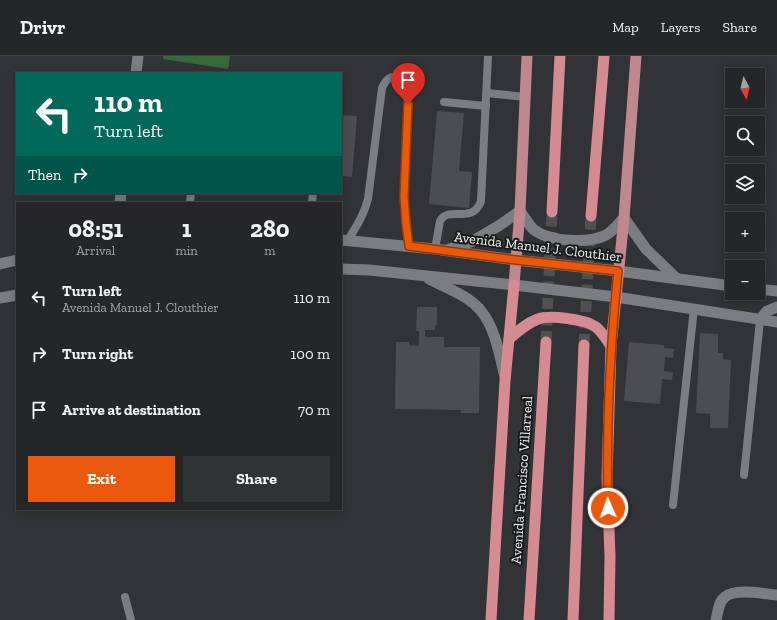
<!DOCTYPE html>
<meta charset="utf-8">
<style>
:root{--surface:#252628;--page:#313234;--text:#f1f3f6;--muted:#a3a5a8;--line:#424345;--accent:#ea580c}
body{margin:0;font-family:"Zilla Slab",serif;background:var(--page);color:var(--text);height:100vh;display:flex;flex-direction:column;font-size:15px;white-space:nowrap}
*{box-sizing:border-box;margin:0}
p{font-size:13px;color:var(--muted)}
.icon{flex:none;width:22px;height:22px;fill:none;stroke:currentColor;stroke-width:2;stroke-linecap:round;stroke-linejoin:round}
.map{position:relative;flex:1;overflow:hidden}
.sheet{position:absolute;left:16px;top:146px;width:326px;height:308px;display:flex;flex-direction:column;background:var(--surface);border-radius:0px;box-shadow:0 2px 10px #0003,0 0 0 1px var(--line)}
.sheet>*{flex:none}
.hud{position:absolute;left:16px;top:16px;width:326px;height:122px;border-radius:0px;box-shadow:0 2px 10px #0003,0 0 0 1px var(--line);background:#00695c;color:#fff;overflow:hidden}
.needle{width:26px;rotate:173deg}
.buttons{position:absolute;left:725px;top:12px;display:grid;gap:8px}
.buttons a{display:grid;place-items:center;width:40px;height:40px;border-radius:0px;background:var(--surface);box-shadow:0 2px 10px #0003,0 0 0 1px var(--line);font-size:20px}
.pin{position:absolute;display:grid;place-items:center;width:34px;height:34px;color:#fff;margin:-41px -17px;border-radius:50% 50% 50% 0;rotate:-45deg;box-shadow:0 0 4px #0007}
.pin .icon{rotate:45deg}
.me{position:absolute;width:44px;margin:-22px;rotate:358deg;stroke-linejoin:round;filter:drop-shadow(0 0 3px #0008)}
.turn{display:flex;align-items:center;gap:14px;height:84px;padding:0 12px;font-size:18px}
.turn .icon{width:52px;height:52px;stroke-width:2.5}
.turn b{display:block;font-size:28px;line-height:34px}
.then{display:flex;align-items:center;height:38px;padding:0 12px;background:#0003;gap:8px;font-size:15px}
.eta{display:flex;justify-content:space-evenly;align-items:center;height:68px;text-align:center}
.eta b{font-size:24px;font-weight:700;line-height:28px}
.button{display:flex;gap:8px;margin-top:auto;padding:8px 12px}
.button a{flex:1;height:46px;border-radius:0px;background:var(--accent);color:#fff;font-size:16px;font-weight:700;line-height:46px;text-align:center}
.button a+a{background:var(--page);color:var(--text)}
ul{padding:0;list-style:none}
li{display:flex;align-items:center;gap:12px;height:56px;padding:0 12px}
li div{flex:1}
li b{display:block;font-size:15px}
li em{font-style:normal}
header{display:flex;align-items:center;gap:24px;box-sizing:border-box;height:56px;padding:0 20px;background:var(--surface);border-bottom:1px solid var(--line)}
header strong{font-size:19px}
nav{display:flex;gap:22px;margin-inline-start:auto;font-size:14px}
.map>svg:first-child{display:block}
</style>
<header>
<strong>Drivr</strong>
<nav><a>Map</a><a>Layers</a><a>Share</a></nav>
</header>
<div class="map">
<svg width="777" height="564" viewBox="0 0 777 564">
<rect width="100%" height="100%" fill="#313336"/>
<polygon fill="#376a38" points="163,0 230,0 228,13 163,3"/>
<g fill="#4b4d50">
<polygon points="437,55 464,57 459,115 472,116 469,152 429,148"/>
<polygon points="341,59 357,60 352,121 341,120"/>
<polygon points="417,251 437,251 437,269 435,269 435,274 425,274 425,281 444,281 444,291 480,291 479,357 461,357 461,354 395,353 396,286 409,286 409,289 419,290 419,275 416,275"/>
<polygon points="700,277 718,278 718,297 723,297 723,303 731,304 728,372 710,372 710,358 696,357"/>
<polygon points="629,286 664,289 664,292 674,293 673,302 665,301 664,315 673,316 672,324 662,323 660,348 624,345"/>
</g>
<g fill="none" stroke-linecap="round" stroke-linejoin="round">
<g stroke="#4e5052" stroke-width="11" stroke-dasharray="11 5.5" stroke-linecap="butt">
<polyline points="546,286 552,156"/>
<polyline points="584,289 591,160"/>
</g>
<g stroke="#7b7e81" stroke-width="8">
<polyline points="487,37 526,41"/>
<polyline points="444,46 486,50"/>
<polyline points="190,147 191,137"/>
<polyline points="312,147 313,137"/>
<path d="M 348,184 C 356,171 364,159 368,143 L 382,32 C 387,20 394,18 406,24 L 408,33 L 404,141 L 409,190"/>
<path d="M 435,193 L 440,165 C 448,149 473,169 481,145 L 488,0"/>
<polyline points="744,419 760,264"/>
<polyline points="673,449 694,252"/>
<polyline points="125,541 131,564"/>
</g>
<g stroke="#7b7e81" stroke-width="11">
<polyline points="136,17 138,0"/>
<polyline points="120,147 121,137"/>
<path d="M 716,564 C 718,557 718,546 725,541 C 736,532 763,538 777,539"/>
</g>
<path stroke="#7b7e81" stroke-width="11" d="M 520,155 C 524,160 528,168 533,173 C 549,186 588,188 606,179 C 613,175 619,167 624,162"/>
<g stroke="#7b7e81" stroke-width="11">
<polyline points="624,162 646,193 677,223"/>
<polyline points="341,184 435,193 516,204 618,215 732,230"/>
<polyline points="447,194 473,185 500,169 520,155"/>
<polyline points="0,208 17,204"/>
<polyline points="341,213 369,214 514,229 616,241 777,266"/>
<path d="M 429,223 C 444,231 470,240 481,255 C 495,271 500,301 505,321"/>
<polyline points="758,233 777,235"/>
<polyline points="0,242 17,239"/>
<polyline points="760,264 767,255 777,251"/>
</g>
<g stroke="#be888e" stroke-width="11">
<polyline points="514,229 520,155 527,0"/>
<polyline points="616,241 624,162 636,0"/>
</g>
<g stroke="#d48c92" stroke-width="11">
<polyline points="552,156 560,0"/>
<polyline points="591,160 604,0"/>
<path d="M 509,283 C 518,275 527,267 538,263 C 550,259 585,263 596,271 C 602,276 607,284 611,290"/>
<polyline points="491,564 505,325 514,229"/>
<polyline points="529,564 546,286"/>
<polyline points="573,564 584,289"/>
<polyline points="609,564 610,500 607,421 611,290 616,241"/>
</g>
</g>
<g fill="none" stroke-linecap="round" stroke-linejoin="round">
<defs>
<path id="route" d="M 408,48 L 404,141 L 406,167 L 409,190 L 516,204 L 618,215 C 610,294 606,374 608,452"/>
</defs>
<use href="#route" stroke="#983908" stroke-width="10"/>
<use href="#route" stroke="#ea580c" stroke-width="7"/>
</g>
<g text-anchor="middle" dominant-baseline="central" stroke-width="4" stroke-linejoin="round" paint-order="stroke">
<g font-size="14" fill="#f0f2f3" stroke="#1a1b1c">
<text transform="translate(538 191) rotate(7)">Avenida Manuel J. Clouthier</text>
<text transform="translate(522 424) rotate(-86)">Avenida Francisco Villarreal</text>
</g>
</g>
</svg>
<div class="buttons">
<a><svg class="needle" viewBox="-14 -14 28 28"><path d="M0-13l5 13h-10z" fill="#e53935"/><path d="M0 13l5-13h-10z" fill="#a3a5a8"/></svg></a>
<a><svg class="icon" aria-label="search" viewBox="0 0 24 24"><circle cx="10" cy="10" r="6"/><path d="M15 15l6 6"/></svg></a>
<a><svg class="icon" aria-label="layers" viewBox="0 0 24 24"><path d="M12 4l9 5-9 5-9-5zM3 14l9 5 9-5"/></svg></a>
<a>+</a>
<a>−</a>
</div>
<div class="pin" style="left:408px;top:48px;background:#d93025"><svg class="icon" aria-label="arrive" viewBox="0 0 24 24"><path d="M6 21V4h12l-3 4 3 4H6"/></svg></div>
<svg class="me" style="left:608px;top:452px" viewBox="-20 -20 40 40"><circle r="17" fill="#ea580c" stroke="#fff" stroke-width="3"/><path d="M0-11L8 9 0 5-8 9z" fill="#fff"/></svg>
<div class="hud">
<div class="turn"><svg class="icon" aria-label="left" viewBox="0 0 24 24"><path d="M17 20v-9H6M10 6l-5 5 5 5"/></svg><div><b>110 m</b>Turn left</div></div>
<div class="then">Then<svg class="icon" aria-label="right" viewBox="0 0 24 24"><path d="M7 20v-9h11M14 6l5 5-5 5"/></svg></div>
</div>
<section class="sheet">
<div class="eta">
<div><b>08:51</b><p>Arrival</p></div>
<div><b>1</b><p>min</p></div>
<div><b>280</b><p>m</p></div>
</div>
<ul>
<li><svg class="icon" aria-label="left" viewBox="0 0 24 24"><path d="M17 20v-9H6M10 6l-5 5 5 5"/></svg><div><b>Turn left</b><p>Avenida Manuel J. Clouthier</p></div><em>110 m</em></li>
<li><svg class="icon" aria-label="right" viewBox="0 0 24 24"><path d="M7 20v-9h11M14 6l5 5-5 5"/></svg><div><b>Turn right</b></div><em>100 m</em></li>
<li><svg class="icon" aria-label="arrive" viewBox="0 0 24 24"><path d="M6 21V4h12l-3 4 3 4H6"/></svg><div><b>Arrive at destination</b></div><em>70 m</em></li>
</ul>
<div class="button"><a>Exit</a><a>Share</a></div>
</section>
</div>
